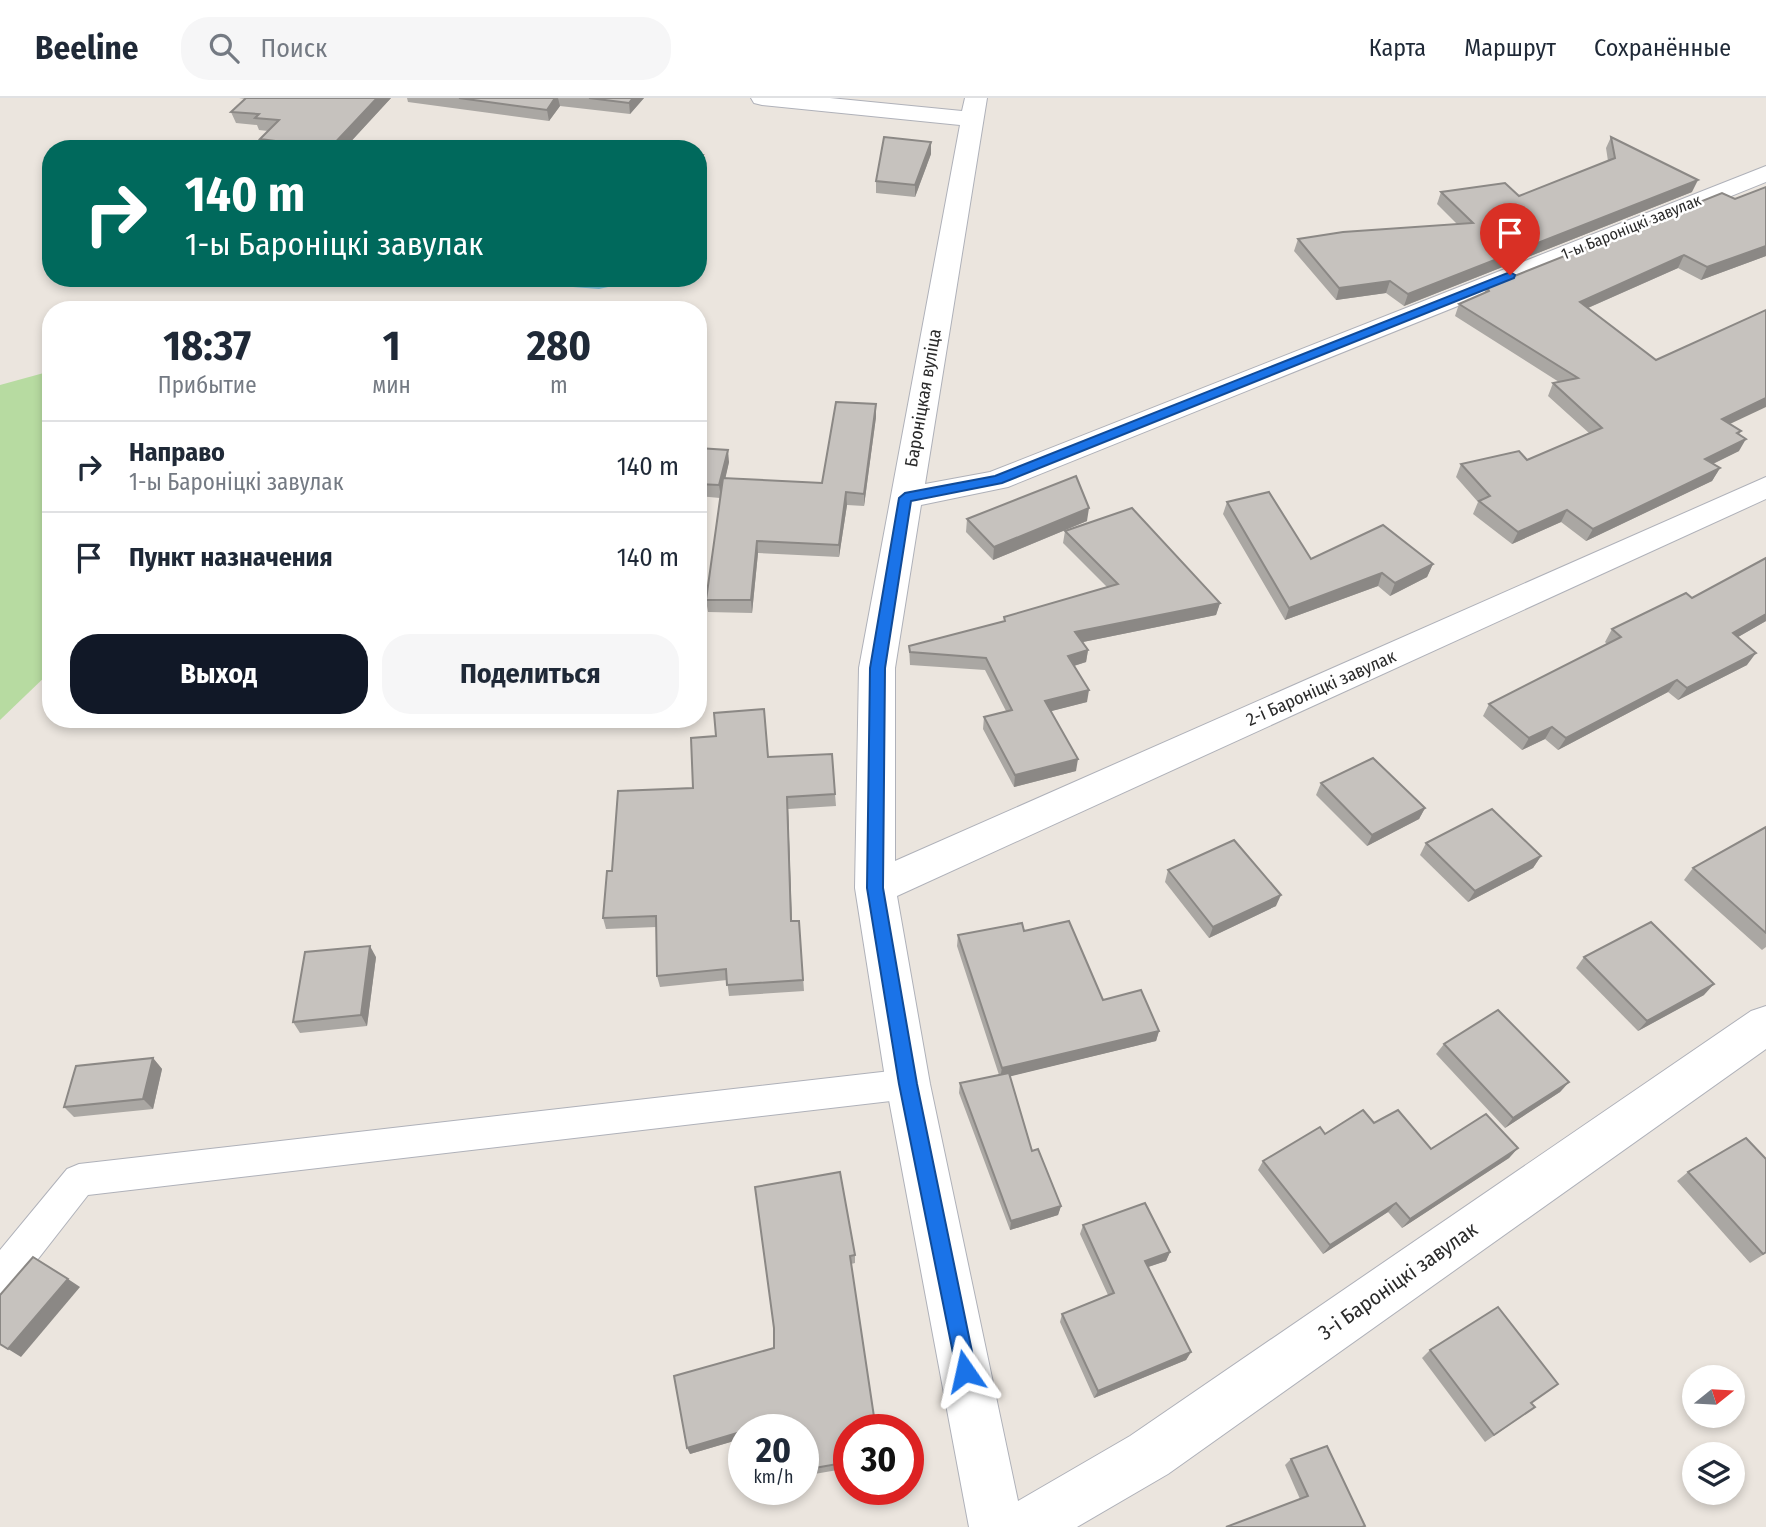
<!DOCTYPE html>
<html lang="ru">
<meta charset="utf-8">
<style>
:root{--surface:#fff;--page:#f6f6f7;--text:#1f2937;--muted:#747a83;--line:#e0e1e3;--accent:#111827}
body{margin:0;font-family:"Fira Sans Condensed",sans-serif;background:var(--page);color:var(--text);height:100vh;display:flex;flex-direction:column;font-size:26px;white-space:nowrap}
*{box-sizing:border-box;margin:0}
p{font-size:23px;color:var(--muted)}
.icon{flex:none;width:38px;height:38px;fill:none;stroke:currentColor;stroke-width:2;stroke-linecap:round;stroke-linejoin:round}
.map{position:relative;flex:1;overflow:hidden}
.drawer{position:absolute;left:42px;top:203px;width:665px;height:427px;display:flex;flex-direction:column;background:var(--surface);border-radius:28px;box-shadow:0 4px 10px #0003}
.drawer>*{flex:none}
.hud{position:absolute;left:42px;top:42px;width:665px;height:147px;border-radius:28px;box-shadow:0 4px 10px #0003;background:#00695c;color:#fff;overflow:hidden}
.needle{width:46px;rotate:72deg}
.buttons{position:absolute;left:1682px;top:1267px;display:grid;gap:14px}
.buttons a{display:grid;place-items:center;width:63px;height:63px;border-radius:50%;background:var(--surface);box-shadow:0 4px 10px #0003;font-size:35px}
.speed{position:absolute;left:728px;top:1316px;display:flex;gap:14px;font-size:35px;font-weight:700;text-align:center}
.speed>*{display:grid;place-content:center;width:91px;height:91px;border-radius:50%;background:var(--surface);box-shadow:0 4px 10px #0003;line-height:1}
.speed small{font-size:18px;font-weight:400}
.speed .limit{border:10px solid #d22;background:#fff;color:#111}
.pin{position:absolute;display:grid;place-items:center;width:60px;height:60px;color:#fff;margin:-72px -30px;border-radius:50% 50% 50% 0;rotate:-45deg;box-shadow:0 0 7px #0007}
.pin .icon{rotate:45deg}
.me{position:absolute;width:77px;margin:-38px;rotate:349deg;stroke-linejoin:round;filter:drop-shadow(0 0 5px #0008)}
.turn{display:flex;align-items:center;gap:24px;height:147px;padding:0 28px;font-size:32px}
.turn .icon{width:91px;height:91px;stroke-width:2.5}
.turn b{display:block;font-size:49px;line-height:60px}
.eta{display:flex;justify-content:space-evenly;align-items:center;height:119px;text-align:center}
.eta b{font-size:42px;font-weight:700;line-height:49px}
.cta{display:flex;gap:14px;margin-top:auto;padding:14px 28px}
.cta a{flex:1;height:80px;border-radius:28px;background:var(--accent);color:#fff;font-size:28px;font-weight:700;line-height:80px;text-align:center}
.cta a+a{background:var(--page);color:var(--text)}
ul{padding:0;list-style:none}
li{display:flex;align-items:center;gap:21px;height:91px;padding:0 28px;border-top:2px solid var(--line)}
li div{flex:1}
li b{display:block;font-size:26px}
li em{font-style:normal}
header{display:flex;align-items:center;gap:42px;box-sizing:border-box;height:98px;padding:0 35px;background:var(--surface);border-bottom:2px solid var(--line)}
header strong{font-size:33px}
nav{display:flex;gap:38px;margin-inline-start:auto;font-size:24px}
.search{width:490px;height:63px;background:var(--page);display:flex;align-items:center;gap:18px;box-sizing:border-box;padding:0 24px;border-radius:28px;color:var(--muted);font-size:26px}
.map>svg:first-child{display:block}
</style>
<header>
<strong>Beeline</strong>
<div class="search"><svg class="icon" aria-label="search" viewBox="0 0 24 24"><circle cx="10" cy="10" r="6"/><path d="M15 15l6 6"/></svg>Поиск</div>
<nav><a>Карта</a><a>Маршрут</a><a>Сохранённые</a></nav>
</header>
<div class="map">
<svg width="1766" height="1429" viewBox="0 0 1766 1429">
<rect width="100%" height="100%" fill="#ebe5de"/>
<polygon fill="#b7dba1" points="51,273 51,573 0,622 0,287"/>
<polygon fill="#7ec9e0" points="523,180 615,180 608,189 599,191 534,186 524,184"/>
<g fill="none" stroke-linecap="round" stroke-linejoin="round">
<defs>
<polygon id="service" points="908,971 919,976 924,986 919,996 908,1001 88,1097 13,1193 0,1198 0,1152 67,1071 79,1066"/>
<polygon id="minor" points="751,0 830,0 962,13 965,0 987,0 925,386 990,374 1766,68 1766,84 1008,389 921,407 895,570 895,763 1766,379 1766,401 897,798 930,986 1018,1403 1130,1338 1751,913 1766,908 1766,951 1168,1376 1077,1429 969,1429 886,986 855,790 859,570 960,27 762,7 754,5"/>
</defs>
<use href="#service" stroke="#afb1b9" stroke-width="2"/>
<use href="#minor" stroke="#afb1b9" stroke-width="2"/>
<use href="#service" fill="#fff" fill-rule="evenodd"/>
<use href="#minor" fill="#fff" fill-rule="evenodd"/>
</g>
<g fill="#aaa7a3">
<polygon points="239,0 391,0 344,51 263,51 260,41 268,33 259,32 257,27 236,25 231,14 245,1"/>
<polygon points="407,0 644,0 630,16 560,8 549,23 408,4"/>
<polygon points="1611,39 1692,94 1404,208 1386,195 1336,202 1294,153 1298,141 1457,126 1437,106 1441,94 1519,98 1608,63 1606,50"/>
<polygon points="931,44 931,56 915,99 876,95 876,83"/>
<polygon points="1766,89 1766,158 1701,182 1678,170 1588,210 1730,326 1741,333 1739,336 1739,353 1713,366 1720,370 1712,383 1586,443 1561,424 1512,446 1473,416 1478,404 1456,379 1461,366 1527,362 1589,335 1548,298 1553,285 1559,284 1455,218 1459,206 1484,195 1487,189 1735,101"/>
<polygon points="876,319 864,408 847,407 839,459 758,455 752,515 708,514 706,502 720,400 698,398 698,350 729,364 725,380 822,385"/>
<polygon points="1227,404 1311,461 1433,466 1427,479 1390,498 1378,488 1285,522 1223,416"/>
<polygon points="967,421 1087,423 993,462 966,434"/>
<polygon points="1065,433 1220,505 1216,517 1083,544 1088,552 1086,564 1074,568 1087,604 1051,613 1076,673 1014,689 983,631 984,619 1006,613 985,572 910,567 909,548 1004,524 1004,519 1107,489 1063,445"/>
<polygon points="1766,460 1766,523 1738,539 1747,567 1678,602 1668,594 1558,652 1545,641 1522,652 1483,618 1489,606 1607,546 1605,544 1612,531 1692,500"/>
<polygon points="769,659 835,696 836,708 788,711 792,823 799,823 804,893 729,898 727,882 660,889 657,878 656,829 606,831 603,820 612,773 693,690"/>
<polygon points="1321,685 1425,710 1419,721 1367,748 1316,697"/>
<polygon points="1766,729 1766,849 1762,852 1684,782 1693,770"/>
<polygon points="1426,745 1541,758 1533,770 1468,804 1420,757"/>
<polygon points="1168,772 1276,808 1209,840 1165,784"/>
<polygon points="1024,833 1103,902 1159,933 1156,943 1010,978 1032,1053 1061,1108 1058,1117 1010,1132 959,995 960,985 999,977 957,848 958,837"/>
<polygon points="376,859 367,928 300,935 293,924"/>
<polygon points="1584,859 1704,897 1638,933 1576,870"/>
<polygon points="1444,946 1569,984 1560,994 1505,1030 1436,956"/>
<polygon points="153,960 162,971 153,1011 74,1019 64,1009"/>
<polygon points="1374,1025 1431,1051 1518,1050 1509,1060 1402,1130 1388,1114 1323,1156 1258,1072 1263,1063 1325,1036"/>
<polygon points="1688,1074 1766,1155 1750,1165 1677,1083"/>
<polygon points="755,1089 855,1157 855,1165 851,1166 849,1370 803,1378 803,1332 783,1328 772,1332 744,1332 744,1340 690,1356 774,1250 774,1230"/>
<polygon points="1083,1127 1170,1154 1166,1163 1148,1169 1191,1254 1186,1262 1094,1300 1060,1224 1062,1216 1108,1197 1080,1136"/>
<polygon points="1430,1252 1531,1305 1535,1309 1485,1344 1422,1260"/>
<polygon points="1291,1361 1363,1429 1300,1401 1285,1367"/>
</g>
<g fill="#8b8885">
<polygon points="377,0 391,0 344,51 330,51 330,50"/>
<polygon points="555,0 558,0 560,8 549,23 547,12"/>
<polygon points="633,0 644,0 630,16 629,5"/>
<polygon points="931,44 931,56 915,99 915,87"/>
<polygon points="703,57 704,69 698,80 698,66"/>
<polygon points="1698,82 1692,94 1404,208 1408,196"/>
<polygon points="1766,148 1766,158 1701,182 1707,169"/>
<polygon points="1684,157 1678,170 1574,216 1580,204"/>
<polygon points="1390,183 1386,195 1336,202 1339,190"/>
<polygon points="1766,300 1766,309 1715,333 1722,321"/>
<polygon points="876,306 876,319 864,408 864,396"/>
<polygon points="1746,341 1739,353 1698,373 1705,361"/>
<polygon points="728,352 729,364 721,400 719,387"/>
<polygon points="1720,370 1712,383 1586,443 1593,431"/>
<polygon points="846,394 847,407 839,459 839,447"/>
<polygon points="1089,410 1087,423 993,462 994,449"/>
<polygon points="1567,412 1561,424 1512,446 1518,434"/>
<polygon points="757,443 758,455 752,515 751,502"/>
<polygon points="1433,466 1427,479 1390,498 1395,485"/>
<polygon points="1382,475 1378,488 1285,522 1289,510"/>
<polygon points="1220,505 1216,517 1073,546 1075,534"/>
<polygon points="1766,516 1766,523 1724,547 1733,535"/>
<polygon points="1088,552 1086,564 1067,570 1068,558"/>
<polygon points="1756,555 1747,567 1678,602 1687,590"/>
<polygon points="1677,582 1668,594 1558,652 1566,640"/>
<polygon points="1089,592 1087,604 1044,615 1045,603"/>
<polygon points="1552,629 1545,641 1522,652 1529,640"/>
<polygon points="1078,661 1076,673 1014,689 1015,677"/>
<polygon points="787,699 788,711 792,834 791,823"/>
<polygon points="1425,710 1419,721 1367,748 1372,737"/>
<polygon points="1541,758 1533,770 1468,804 1475,793"/>
<polygon points="1281,797 1276,808 1209,840 1213,829"/>
<polygon points="370,848 376,859 367,928 361,917"/>
<polygon points="1714,886 1704,897 1638,933 1647,923"/>
<polygon points="1159,933 1156,943 1000,981 1002,970"/>
<polygon points="153,960 162,971 153,1011 143,1001"/>
<polygon points="1569,984 1560,994 1505,1030 1513,1020"/>
<polygon points="1518,1050 1509,1060 1402,1130 1410,1121"/>
<polygon points="1396,1105 1388,1114 1323,1156 1330,1147"/>
<polygon points="1061,1108 1058,1117 1010,1132 1011,1123"/>
<polygon points="1170,1154 1166,1163 1142,1171 1145,1163"/>
<polygon points="68,1181 80,1189 21,1259 8,1251"/>
<polygon points="1191,1254 1186,1262 1094,1300 1098,1293"/>
<polygon points="782,1321 784,1328 772,1332 748,1332"/>
<polygon points="744,1333 744,1340 690,1356 687,1350"/>
</g>
<g fill="#c6c2be" stroke="#8b8885" stroke-width="2">
<polygon points="246,0 377,0 330,50 260,41 279,22 255,20 259,16 231,14"/>
<polygon points="459,0 555,0 547,12"/>
<polygon points="589,0 633,0 629,5"/>
<polygon points="884,39 931,44 915,87 876,83"/>
<polygon points="1611,39 1698,82 1408,196 1390,183 1339,190 1298,141 1343,134 1473,125 1441,94 1505,85 1519,98 1615,60"/>
<polygon points="698,57 703,57 698,66"/>
<polygon points="1766,89 1766,148 1707,169 1684,157 1580,204 1656,262 1766,212 1766,300 1722,321 1741,333 1737,335 1746,341 1705,361 1720,370 1593,431 1567,412 1518,434 1479,403 1490,398 1461,366 1519,353 1527,362 1602,330 1553,285 1578,280 1459,206 1489,193 1487,189 1722,95 1735,101"/>
<polygon points="836,304 876,306 864,396 846,394 839,447 757,443 751,502 706,502 723,380 822,385"/>
<polygon points="698,350 728,352 719,387 698,386"/>
<polygon points="1076,378 1089,410 994,449 967,421"/>
<polygon points="1269,394 1311,461 1383,427 1433,466 1395,485 1382,475 1289,510 1227,404"/>
<polygon points="1132,410 1220,505 1075,534 1088,552 1068,558 1089,592 1045,603 1078,661 1015,677 984,619 1012,612 986,560 910,554 909,548 1005,523 1004,519 1118,486 1065,433"/>
<polygon points="1766,460 1766,516 1733,535 1756,555 1687,590 1677,582 1566,640 1552,629 1529,640 1489,606 1621,539 1612,531 1686,495 1692,500"/>
<polygon points="764,611 768,659 832,656 835,696 787,699 791,823 799,823 803,882 727,887 726,871 657,878 656,818 603,820 607,773 612,773 618,693 693,690 691,640 716,638 714,615"/>
<polygon points="1373,660 1425,710 1372,737 1321,685"/>
<polygon points="1492,711 1541,758 1475,793 1426,745"/>
<polygon points="1766,729 1766,835 1693,770"/>
<polygon points="1234,742 1281,797 1213,829 1168,772"/>
<polygon points="1069,823 1103,902 1141,892 1159,933 1002,970 958,837 1022,825 1024,833"/>
<polygon points="1651,824 1714,886 1647,923 1584,859"/>
<polygon points="370,848 361,917 293,924 305,854"/>
<polygon points="1498,912 1569,984 1513,1020 1444,946"/>
<polygon points="153,960 143,1001 64,1009 76,968"/>
<polygon points="1009,975 1032,1053 1038,1051 1061,1108 1011,1123 960,985"/>
<polygon points="1363,1012 1374,1025 1398,1012 1431,1051 1486,1016 1518,1050 1410,1121 1396,1105 1330,1147 1263,1063 1320,1029 1325,1036"/>
<polygon points="1746,1040 1766,1061 1766,1154 1763,1156 1688,1074"/>
<polygon points="840,1074 855,1157 850,1158 876,1332 849,1332 849,1364 803,1372 803,1332 783,1332 782,1321 748,1332 744,1332 744,1333 687,1350 674,1278 774,1250 774,1230 755,1089"/>
<polygon points="1145,1105 1170,1154 1145,1163 1191,1254 1098,1293 1062,1216 1114,1195 1083,1127"/>
<polygon points="33,1159 68,1181 8,1251 0,1246 0,1197"/>
<polygon points="1498,1209 1558,1286 1531,1305 1535,1309 1494,1337 1430,1252"/>
<polygon points="1327,1348 1365,1428 1362,1429 1226,1429 1308,1398 1291,1361"/>
</g>
<polygon fill="#1a73e8" stroke="#114b97" stroke-width="2" points="1510,174 1515,177 1514,180 1002,385 911,403 885,570 883,790 917,986 976,1273 973,1280 965,1283 958,1280 899,986 867,790 870,570 899,400 905,395 995,378"/>
<g text-anchor="middle" dominant-baseline="central" stroke-width="5" stroke-linejoin="round" paint-order="stroke">
<g font-size="16" fill="#2b2b2b" stroke="#fff">
<text transform="translate(1631 129) rotate(-22)">1-ы Бароніцкі завулак</text>
</g>
<g font-size="18" fill="#2b2b2b" stroke="#fff">
<text transform="translate(923 300) rotate(-80)">Бароніцкая вуліца</text>
<text transform="translate(1321 590) rotate(-24)">2-і Бароніцкі завулак</text>
</g>
<g font-size="21" fill="#2b2b2b" stroke="#fff">
<text transform="translate(1398 1183) rotate(-35)">3-і Бароніцкі завулак</text>
</g>
</g>
</svg>
<div class="buttons">
<a><svg class="needle" viewBox="-14 -14 28 28"><path d="M0-13l5 13h-10z" fill="#e53935"/><path d="M0 13l5-13h-10z" fill="#747a83"/></svg></a>
<a><svg class="icon" aria-label="layers" viewBox="0 0 24 24"><path d="M12 4l9 5-9 5-9-5zM3 14l9 5 9-5"/></svg></a>
</div>
<div class="speed"><div>20<small>km/h</small></div><div class="limit">30</div></div>
<div class="pin" style="left:1510px;top:177px;background:#d93025"><svg class="icon" aria-label="arrive" viewBox="0 0 24 24"><path d="M6 21V4h12l-3 4 3 4H6"/></svg></div>
<svg class="me" style="left:965px;top:1273px" viewBox="-20 -20 40 40"><path d="M0-17L14 15 0 8-14 15z" fill="#1a73e8" stroke="#fff" stroke-width="4"/></svg>
<div class="hud">
<div class="turn"><svg class="icon" aria-label="right" viewBox="0 0 24 24"><path d="M7 20v-9h11M14 6l5 5-5 5"/></svg><div><b>140 m</b>1-ы Бароніцкі завулак</div></div>
</div>
<section class="drawer">
<div class="eta">
<div><b>18:37</b><p>Прибытие</p></div>
<div><b>1</b><p>мин</p></div>
<div><b>280</b><p>m</p></div>
</div>
<ul>
<li><svg class="icon" aria-label="right" viewBox="0 0 24 24"><path d="M7 20v-9h11M14 6l5 5-5 5"/></svg><div><b>Направо</b><p>1-ы Бароніцкі завулак</p></div><em>140 m</em></li>
<li><svg class="icon" aria-label="arrive" viewBox="0 0 24 24"><path d="M6 21V4h12l-3 4 3 4H6"/></svg><div><b>Пункт назначения</b></div><em>140 m</em></li>
</ul>
<div class="cta"><a>Выход</a><a>Поделиться</a></div>
</section>
</div>
